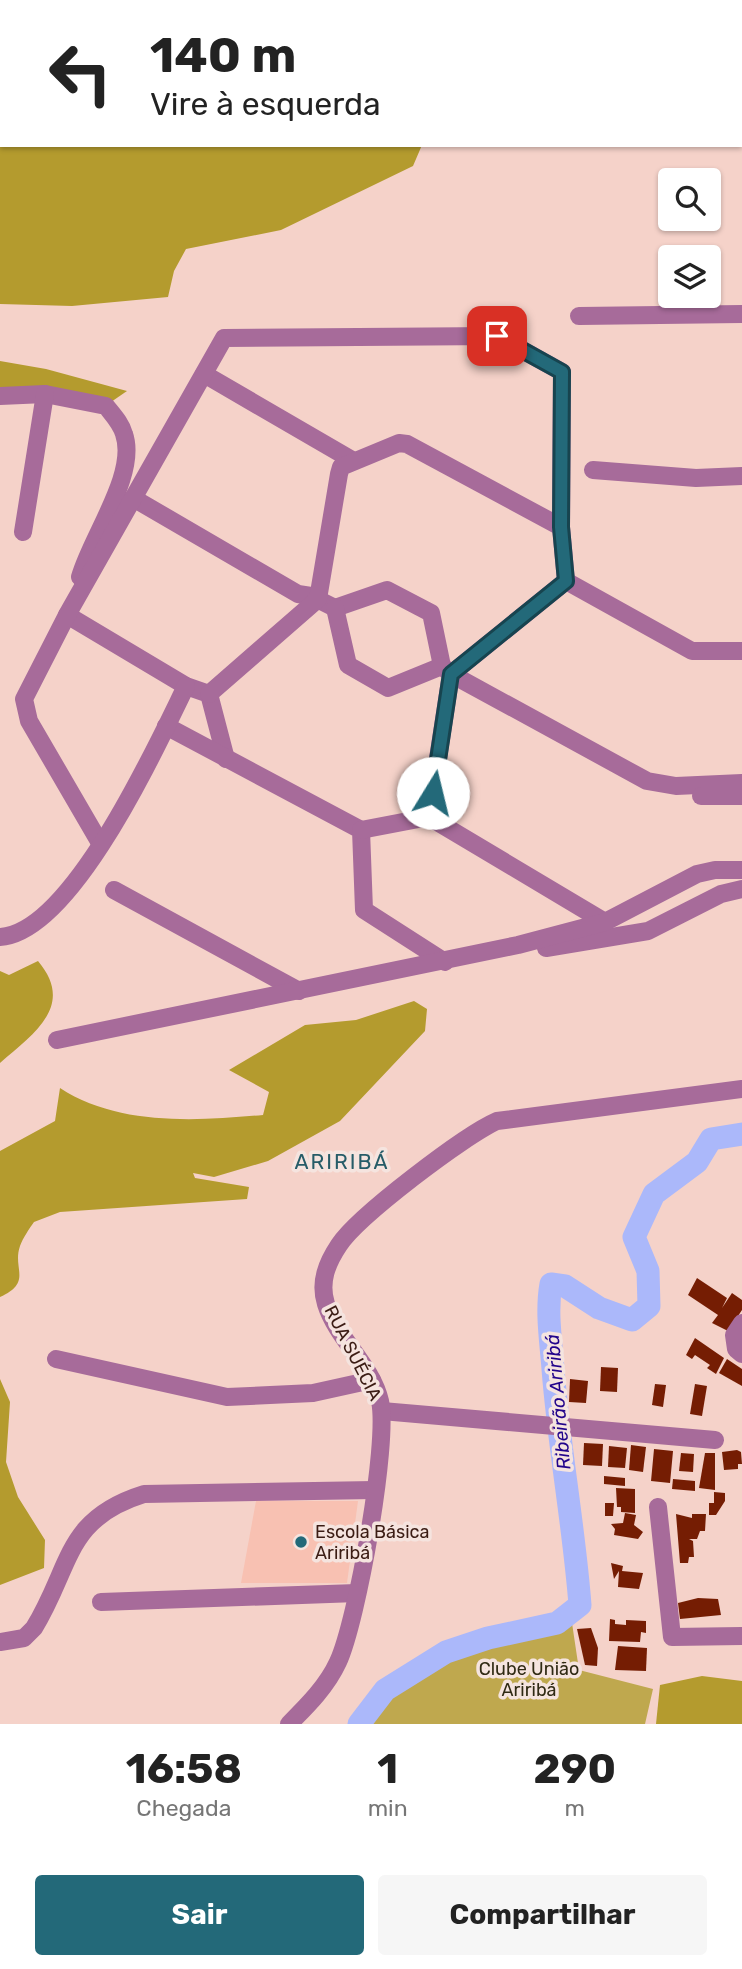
<!DOCTYPE html>
<html lang="pt">
<meta charset="utf-8">
<style>
:root{--surface:#fff;--page:#f6f6f6;--text:#222;--muted:#767676;--accent:#236979}
body{margin:0;font-family:Rubik,sans-serif;background:var(--page);color:var(--text);height:100vh;display:flex;flex-direction:column;font-size:26px;white-space:nowrap}
*{box-sizing:border-box;margin:0}
p{font-size:23px;color:var(--muted)}
.icon{flex:none;width:38px;height:38px;fill:none;stroke:currentColor;stroke-width:2;stroke-linecap:round;stroke-linejoin:round}
.map{position:relative;height:1724px;overflow:hidden}
.panel{display:flex;flex-direction:column;background:var(--surface);flex:1}
.panel>*{flex:none}
.guide{position:absolute;left:0px;top:0px;width:742px;height:147px;box-shadow:0 2px 5px #0004;background:#fff;color:var(--text);overflow:hidden}
.fabs{position:absolute;left:658px;top:168px;display:grid;gap:14px}
.fabs a{display:grid;place-items:center;width:63px;height:63px;border-radius:7px;background:var(--surface);box-shadow:0 2px 5px #0004;font-size:35px}
.pin{position:absolute;display:grid;place-items:center;width:60px;height:60px;color:#fff;margin:-30px;border-radius:14px;box-shadow:0 4px 10px #0006}
.me{position:absolute;width:77px;margin:-38px;rotate:9deg;stroke-linejoin:round;filter:drop-shadow(0 0 5px #0008)}
.turn{display:flex;align-items:center;gap:24px;height:147px;padding:0 35px;font-size:32px}
.turn .icon{width:91px;height:91px;stroke-width:2.5}
.turn b{display:block;font-size:49px;line-height:60px}
.eta{display:flex;justify-content:space-evenly;align-items:center;height:119px;text-align:center}
.eta b{font-size:42px;font-weight:700;line-height:49px}
.cta{display:flex;gap:14px;margin-top:auto;padding:14px 35px}
.cta a{flex:1;height:80px;border-radius:7px;background:var(--accent);color:#fff;font-size:28px;font-weight:700;line-height:80px;text-align:center}
.cta a+a{background:var(--page);color:var(--text)}
.map>svg:first-child{display:block}
</style>
<div class="map">
<svg width="742" height="1724" viewBox="0 0 742 1724">
<rect width="100%" height="100%" fill="#f5d2c9"/>
<polygon fill="#f8c1b2" points="256,1501 358,1501 347,1583 241,1583"/>
<path fill="#bfa84e" d="M 572,1623 L 579,1670 L 653,1689 L 645,1724 L 368,1724 C 422,1655 490,1642 572,1623 Z"/>
<g fill="#b49b2e">
<polygon points="0,24 2,145 422,145 413,166 281,230 186,249 174,271 168,297 72,306 0,304"/>
<polygon points="0,361 46,369 127,391 111,402 0,392"/>
<path d="M 38,961 C 76,1006 33,1034 0,1063 L 0,971 L 9,975 Z"/>
<path d="M 414,1001 L 427,1009 L 425,1031 L 340,1121 L 268,1161 L 214,1177 L 193,1173 L 195,1178 L 249,1187 L 247,1199 L 60,1212 L 34,1222 C 29,1229 23,1238 20,1246 C 12,1269 33,1282 0,1297 L 0,1151 L 55,1121 L 60,1088 C 118,1126 196,1121 263,1115 L 269,1092 L 229,1070 L 305,1025 L 356,1020 Z"/>
<polygon points="0,1379 10,1402 6,1462 18,1497 45,1540 44,1568 0,1585"/>
<polygon points="702,1676 742,1681 742,1724 656,1724 660,1685"/>
</g>
<g fill="none" stroke-linecap="round" stroke-linejoin="round">
<path stroke="#abb8fa" stroke-width="23" d="M 359,1724 L 385,1690 L 446,1652 L 488,1638 L 557,1623 L 580,1605 C 574,1526 559,1448 553,1369 C 551,1341 546,1312 551,1284 L 565,1286 L 599,1308 L 632,1320 L 649,1306 L 648,1271 L 634,1237 L 654,1194 L 697,1162 L 711,1139 L 742,1134"/>
</g>
<g fill="#751d03">
<polygon points="697,1278 727,1298 722,1308 732,1293 742,1300 742,1310 728,1331 712,1323 718,1315 688,1295"/>
<polygon points="695,1338 724,1358 716,1374 707,1368 710,1365 695,1355 692,1359 686,1355"/>
<polygon points="727,1359 742,1369 742,1386 719,1373"/>
<polygon points="601,1367 618,1368 617,1392 600,1391"/>
<polygon points="570,1379 588,1381 586,1403 569,1402"/>
<polygon points="655,1384 666,1385 663,1407 652,1405"/>
<polygon points="695,1384 707,1386 702,1416 690,1414"/>
<polygon points="584,1443 603,1444 602,1466 583,1465"/>
<polygon points="631,1445 646,1447 643,1472 629,1470"/>
<polygon points="609,1446 627,1448 625,1468 608,1467"/>
<polygon points="654,1449 673,1451 670,1483 651,1481"/>
<polygon points="737,1450 741,1452 742,1464 738,1464 738,1469 724,1470 722,1452"/>
<polygon points="681,1453 694,1454 693,1472 679,1471"/>
<polygon points="705,1453 715,1453 715,1490 699,1488"/>
<polygon points="604,1476 625,1478 625,1486 604,1484"/>
<polygon points="673,1479 695,1481 695,1491 672,1489"/>
<polygon points="616,1488 635,1489 635,1513 621,1512 621,1507 617,1507"/>
<polygon points="714,1492 725,1493 725,1501 716,1515 709,1515 709,1503 714,1503"/>
<polygon points="605,1503 614,1503 613,1516 605,1516"/>
<polygon points="625,1513 636,1515 634,1525 643,1532 638,1539 614,1535 615,1529 611,1524 623,1523"/>
<polygon points="676,1514 692,1518 692,1514 706,1514 705,1531 700,1531 697,1539 689,1539 693,1541 694,1557 689,1557 688,1563 680,1563"/>
<polygon points="611,1563 623,1566 622,1571 643,1573 639,1589 618,1587 619,1571 614,1579"/>
<polygon points="698,1598 718,1599 721,1615 680,1619 678,1603"/>
<polygon points="610,1619 615,1620 615,1624 626,1625 626,1620 646,1621 646,1633 641,1632 640,1642 609,1641"/>
<polygon points="591,1628 598,1648 597,1666 585,1665 577,1629"/>
<polygon points="618,1646 647,1648 646,1671 615,1670"/>
</g>
<g fill="none" stroke-linecap="round" stroke-linejoin="round">
<g stroke="#a76b9a" stroke-width="18">
<polyline points="316,0 317,2"/>
<polyline points="361,2 362,0"/>
<polyline points="579,316 742,314"/>
<polyline points="204,374 352,460"/>
<path d="M 0,396 L 45,394 L 106,406 C 113,415 121,423 124,434 C 138,474 91,537 80,577"/>
<polyline points="593,470 696,478 742,476"/>
<polyline points="133,498 298,594 311,596 335,608 387,590 431,613 442,666 451,674 647,781 676,786 742,783"/>
<polyline points="23,532 45,394"/>
<polyline points="566,581 692,651 742,651"/>
<polyline points="335,608 348,665 388,688 442,666"/>
<polyline points="67,615 186,686 209,694 226,759"/>
<polyline points="209,694 318,599 339,474 341,467 399,443 407,444 561,527"/>
<polyline points="166,726 361,830 364,910 445,962"/>
<polyline points="701,796 742,796"/>
<polyline points="429,817 605,922"/>
<polyline points="361,830 429,817 451,674 566,581"/>
<polyline points="100,843 29,721 24,699 67,615 224,338 497,336 562,372 561,527 566,581"/>
<polyline points="114,890 299,991"/>
<path d="M 0,937 C 72,933 157,745 186,686"/>
<polyline points="546,948 648,931 721,894 742,889"/>
<polyline points="57,1040 518,945 605,922 697,874 715,870 742,870"/>
<polyline points="742,1323 734,1335 736,1349 742,1354"/>
<polyline points="56,1359 227,1397 313,1393 372,1380"/>
<polyline points="382,1411 715,1440"/>
<polyline points="658,1507 672,1637 742,1636"/>
<polyline points="101,1602 357,1593"/>
<path d="M 0,1642 L 24,1638 L 34,1628 C 72,1566 64,1519 144,1494 L 374,1490"/>
<path d="M 289,1724 C 308,1705 327,1686 338,1662 C 357,1621 389,1443 380,1401 C 372,1365 337,1339 326,1304 C 319,1282 327,1263 339,1245 C 358,1216 465,1135 497,1121 L 742,1089"/>
</g>
</g>
<g fill="none" stroke-linecap="round" stroke-linejoin="round">
<defs>
<polyline id="route" points="433,793 451,674 566,581 561,527 562,372 497,336"/>
</defs>
<use href="#route" stroke="#17444f" stroke-width="18"/>
<use href="#route" stroke="#236979" stroke-width="12"/>
</g>
<circle fill="#236979" stroke="#f5e4df" stroke-width="2.5" cx="301" cy="1542" r="7"/>
<g text-anchor="middle" dominant-baseline="central" stroke-width="7" stroke-linejoin="round" paint-order="stroke">
<g font-size="18" fill="#3b1c14" stroke="#f5e4df">
<text transform="translate(353 1353) rotate(63)">RUA SUÉCIA</text>
</g>
<g font-size="18" fill="#3b1c14" stroke="#f5e4df" text-anchor="start">
<text x="315" y="1532">Escola Básica<tspan x="315" dy="21">Ariribá</tspan></text>
</g>
<g font-size="18" fill="#302a14" stroke="#f5e4df">
<text x="529" y="1669">Clube União<tspan x="529" dy="21">Ariribá</tspan></text>
</g>
<g font-size="19" font-style="italic" fill="#22048b" stroke="#f5e4df">
<text transform="translate(558 1402) rotate(-95)">Ribeirão Ariribá</text>
</g>
<g font-size="21" letter-spacing="2" fill="#265c68" stroke="#f5e4df">
<text x="342" y="1161">ARIRIBÁ</text>
</g>
</g>
</svg>
<div class="fabs">
<a><svg class="icon" aria-label="search" viewBox="0 0 24 24"><circle cx="10" cy="10" r="6"/><path d="M15 15l6 6"/></svg></a>
<a><svg class="icon" aria-label="layers" viewBox="0 0 24 24"><path d="M12 4l9 5-9 5-9-5zM3 14l9 5 9-5"/></svg></a>
</div>
<div class="pin" style="left:497px;top:336px;background:#d93025"><svg class="icon" aria-label="arrive" viewBox="0 0 24 24"><path d="M6 21V4h12l-3 4 3 4H6"/></svg></div>
<svg class="me" style="left:433px;top:793px" viewBox="-20 -20 40 40"><circle r="19" fill="#fff"/><path d="M0-13L10 11 0 6-10 11z" fill="#236979"/></svg>
<div class="guide">
<div class="turn"><svg class="icon" aria-label="left" viewBox="0 0 24 24"><path d="M17 20v-9H6M10 6l-5 5 5 5"/></svg><div><b>140 m</b>Vire à esquerda</div></div>
</div>
</div>
<section class="panel">
<div class="eta">
<div><b>16:58</b><p>Chegada</p></div>
<div><b>1</b><p>min</p></div>
<div><b>290</b><p>m</p></div>
</div>
<div class="cta"><a>Sair</a><a>Compartilhar</a></div>
</section>
